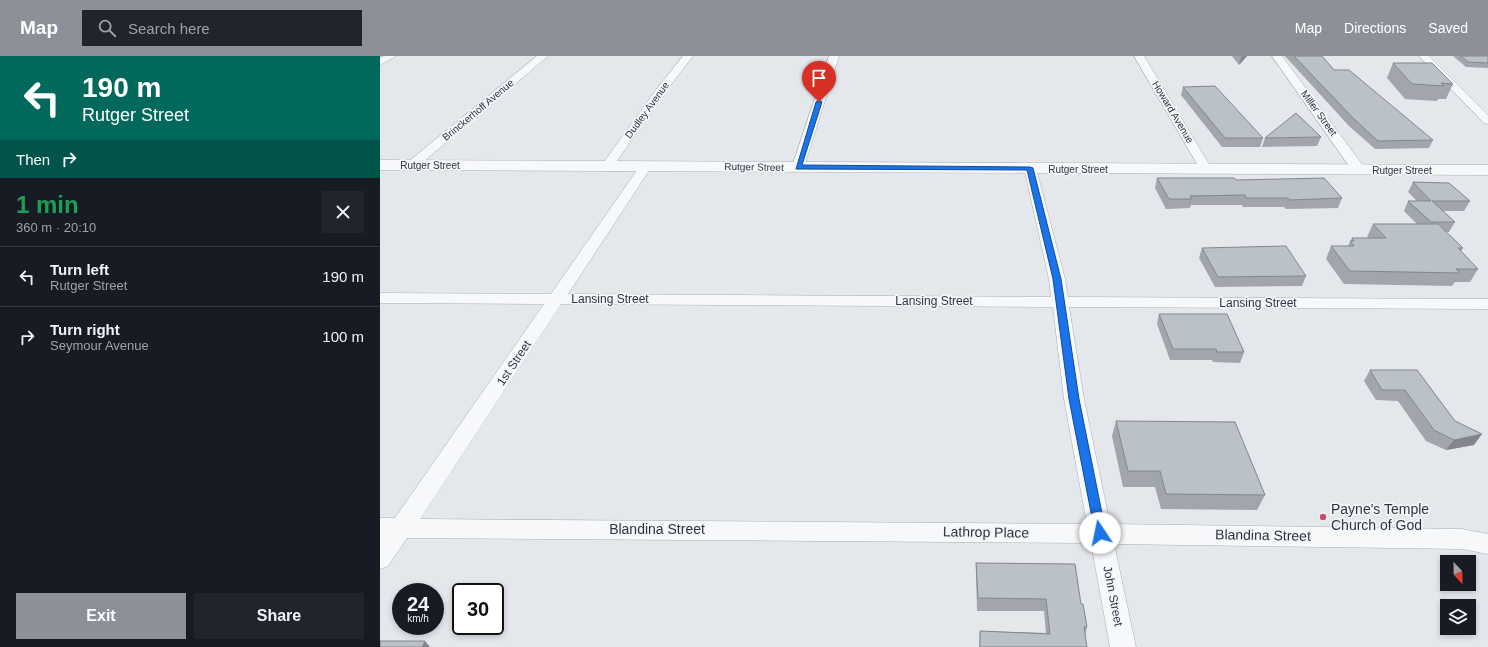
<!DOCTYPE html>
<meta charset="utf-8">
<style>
:root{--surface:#171b24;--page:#20242c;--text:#f1f3f6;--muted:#9ea1a6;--line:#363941;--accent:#8c9099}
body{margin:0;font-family:Helvetica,sans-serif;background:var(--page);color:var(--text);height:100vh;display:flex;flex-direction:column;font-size:15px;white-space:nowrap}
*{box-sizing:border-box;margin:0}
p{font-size:13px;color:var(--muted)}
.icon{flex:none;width:22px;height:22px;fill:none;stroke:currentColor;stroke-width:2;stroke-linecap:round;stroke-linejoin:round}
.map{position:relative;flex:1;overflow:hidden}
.sheet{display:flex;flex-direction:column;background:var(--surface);width:380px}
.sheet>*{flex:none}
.top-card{background:#00695c;color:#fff;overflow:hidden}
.needle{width:26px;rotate:158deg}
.buttons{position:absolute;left:1060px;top:499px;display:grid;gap:8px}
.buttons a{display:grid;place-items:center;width:36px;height:36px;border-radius:0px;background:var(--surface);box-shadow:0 2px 6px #0003;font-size:20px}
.speed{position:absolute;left:12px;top:527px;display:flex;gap:8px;font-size:20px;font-weight:700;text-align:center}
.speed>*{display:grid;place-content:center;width:52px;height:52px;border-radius:50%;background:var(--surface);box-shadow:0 2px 6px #0003;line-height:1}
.speed small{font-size:10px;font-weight:400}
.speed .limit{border:2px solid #111;border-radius:6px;background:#fff;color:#111}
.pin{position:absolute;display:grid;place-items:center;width:34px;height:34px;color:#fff;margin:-41px -17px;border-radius:50% 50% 50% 0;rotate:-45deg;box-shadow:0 0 4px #0007}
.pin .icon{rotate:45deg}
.me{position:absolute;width:44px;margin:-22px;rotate:349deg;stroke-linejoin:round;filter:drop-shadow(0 0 3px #0008)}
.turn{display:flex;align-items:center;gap:14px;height:84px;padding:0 16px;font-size:18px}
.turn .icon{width:52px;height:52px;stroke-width:2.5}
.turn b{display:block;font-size:28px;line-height:34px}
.then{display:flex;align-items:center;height:38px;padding:0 16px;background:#0003;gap:8px;font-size:15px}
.round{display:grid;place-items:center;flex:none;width:42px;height:42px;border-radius:0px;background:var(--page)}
.overview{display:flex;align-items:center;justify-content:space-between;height:68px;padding:0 16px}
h1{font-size:24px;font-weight:600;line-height:30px;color:#1e9e55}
.button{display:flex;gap:8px;margin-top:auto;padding:8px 16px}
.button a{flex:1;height:46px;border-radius:0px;background:var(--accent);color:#fff;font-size:16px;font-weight:600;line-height:46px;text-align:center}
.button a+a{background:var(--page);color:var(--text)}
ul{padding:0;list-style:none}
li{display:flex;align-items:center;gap:12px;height:60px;padding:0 16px;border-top:1px solid var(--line)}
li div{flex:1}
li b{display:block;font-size:15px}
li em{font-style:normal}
header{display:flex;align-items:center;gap:24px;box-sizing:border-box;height:56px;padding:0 20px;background:var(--accent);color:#fff}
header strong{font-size:19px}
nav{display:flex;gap:22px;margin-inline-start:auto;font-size:14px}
.search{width:280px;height:36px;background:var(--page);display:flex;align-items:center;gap:10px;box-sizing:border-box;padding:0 14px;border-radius:0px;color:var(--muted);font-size:15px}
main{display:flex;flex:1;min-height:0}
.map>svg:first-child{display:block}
</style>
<header>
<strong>Map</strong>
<div class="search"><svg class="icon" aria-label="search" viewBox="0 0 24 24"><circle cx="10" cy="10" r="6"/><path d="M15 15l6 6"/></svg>Search here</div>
<nav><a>Map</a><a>Directions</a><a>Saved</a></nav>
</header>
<main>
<section class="sheet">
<div class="top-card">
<div class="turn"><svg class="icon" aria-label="left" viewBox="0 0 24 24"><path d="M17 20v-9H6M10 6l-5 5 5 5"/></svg><div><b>190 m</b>Rutger Street</div></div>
<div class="then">Then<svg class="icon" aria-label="right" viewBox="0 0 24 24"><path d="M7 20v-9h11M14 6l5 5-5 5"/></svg></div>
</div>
<div class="overview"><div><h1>1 min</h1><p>360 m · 20:10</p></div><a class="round"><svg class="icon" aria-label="close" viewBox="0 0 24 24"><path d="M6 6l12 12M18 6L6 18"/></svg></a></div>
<ul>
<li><svg class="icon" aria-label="left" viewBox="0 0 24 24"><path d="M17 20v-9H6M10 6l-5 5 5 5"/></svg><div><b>Turn left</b><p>Rutger Street</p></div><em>190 m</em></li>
<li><svg class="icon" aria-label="right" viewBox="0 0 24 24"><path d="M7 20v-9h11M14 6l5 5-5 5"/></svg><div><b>Turn right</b><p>Seymour Avenue</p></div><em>100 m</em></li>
</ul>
<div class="button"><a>Exit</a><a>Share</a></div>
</section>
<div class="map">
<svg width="1108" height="591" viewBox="0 0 1108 591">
<rect width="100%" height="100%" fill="#e4e7ec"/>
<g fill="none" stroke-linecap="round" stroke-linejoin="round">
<defs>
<g id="minor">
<polygon points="4,0 16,0 0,9 0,2"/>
<polygon points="157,0 168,0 36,112 28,112 26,109 28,106"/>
<polygon points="303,0 313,0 283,39 232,112 224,112 222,109 224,106 275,35"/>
<polygon points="449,0 459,0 424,111 418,115 414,114 412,111"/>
<polygon points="754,0 764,0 832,113 831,116 826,117 820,113"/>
<polygon points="892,0 902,0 984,111 985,114 984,117 974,117"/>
<polygon points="1039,0 1049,0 1108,59 1108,68 1104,67"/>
<path d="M 266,106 L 272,110 L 188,238 L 671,241 L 669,223 L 644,112 L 650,108 L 656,112 L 685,223 L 688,241 L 1108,243 L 1108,253 L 689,251 L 704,343 L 730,468 L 1082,473 L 1108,478 L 1108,498 L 1082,493 L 734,488 L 756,591 L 730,591 L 711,487 L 27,482 L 8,510 L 0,513 L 0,462 L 15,462 L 164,248 L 0,247 L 0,237 L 171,238 L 262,107 ZM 181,248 L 673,251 L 684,343 L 707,468 L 40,463 Z"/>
</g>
<polygon id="tertiary" points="0,104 1108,109 1108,119 0,114"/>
</defs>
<use href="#minor" stroke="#a9aeb6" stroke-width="1"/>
<use href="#tertiary" stroke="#a9aeb6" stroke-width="1"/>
<use href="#minor" fill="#f7f8fa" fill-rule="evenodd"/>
<use href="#tertiary" fill="#f7f8fa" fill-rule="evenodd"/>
</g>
<g fill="#a1a6ad">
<polygon points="852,0 867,0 859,9"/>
<polygon points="905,0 942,0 954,14 1053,84 1049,92 995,93 969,70"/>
<polygon points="1073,0 1108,0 1108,12 1086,11"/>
<polygon points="1013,7 1073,28 1066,43 1058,43 1057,45 1025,43 1007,22"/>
<polygon points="803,31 883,82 880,91 842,91 801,39"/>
<polygon points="941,81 937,90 882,91 885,82"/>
<polygon points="777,122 856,124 962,142 958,152 906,153 904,151 863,151 862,149 811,149 810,152 786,153 775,132"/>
<polygon points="1033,126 1090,145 1084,155 1062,155 1075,166 1069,176 1066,176 1083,192 1081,196 1098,213 1090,226 1075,226 1072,230 964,228 946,203 951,190 968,190 972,182 988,182 987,181 993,168 1037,168 1024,155 1028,145 1037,145 1028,136"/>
<polygon points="822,192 926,220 922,230 835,231 819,202"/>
<polygon points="779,258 864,296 860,307 833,306 832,304 790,304 777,268"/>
<polygon points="990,314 1037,314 1075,365 1094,389 1066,394 1046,385 1018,345 996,344 984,325"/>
<polygon points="736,365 885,439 877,454 781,453 775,431 743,431 732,380"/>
<polygon points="596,507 701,548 707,571 705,579 707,591 599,591 600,575 666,577 664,555 597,555 596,520"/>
</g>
<g fill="#83878d">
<polygon points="862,0 867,0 859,9 861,2"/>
<polygon points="1102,378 1094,389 1066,394 1074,384"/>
<polygon points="45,585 50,591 42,591"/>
</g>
<g fill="#bbc1c9" stroke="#83878d">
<polygon points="914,0 942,0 954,14 969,14 1053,84 998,85 973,62"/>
<polygon points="1081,0 1108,0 1108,7 1088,6"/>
<polygon points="1013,7 1052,7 1073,28 1061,27 1064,30 1032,28"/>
<polygon points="835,30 883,82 845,82 803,31"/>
<polygon points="916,57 941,81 885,82"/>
<polygon points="777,122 854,122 856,124 944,122 962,142 910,144 908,142 866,142 865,139 810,140 812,143 789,143"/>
<polygon points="1033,126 1069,127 1090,145 1052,145 1075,166 1051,166 1028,145 1051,145"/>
<polygon points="993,168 1058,168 1083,192 1078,192 1098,213 1076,213 1080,217 970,215 951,190 974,190 970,185 974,185 972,182 1006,182"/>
<polygon points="906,190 926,220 838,221 822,192"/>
<polygon points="779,258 847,258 864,296 837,296 836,293 793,293"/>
<polygon points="990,314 1037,314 1075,365 1102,378 1074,384 1054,374 1025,334 1002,334"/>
<polygon points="736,365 855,366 885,439 786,438 780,415 748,415"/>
<polygon points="596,507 695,508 701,548 703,548 707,571 704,571 707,591 600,591 600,575 670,578 666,543 598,542"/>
<polygon points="0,585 45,585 42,591 0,591"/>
</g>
<polygon fill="#1a73e8" stroke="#114b97" points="439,44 442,46 422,109 650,111 653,112 681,223 699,343 726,477 725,481 720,482 716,481 715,477 689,343 673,223 647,114 416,113 436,46"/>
<circle fill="#ce4c68" stroke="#f4f6f9" stroke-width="1.5" cx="943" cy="461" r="4"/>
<g text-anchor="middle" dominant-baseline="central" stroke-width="3.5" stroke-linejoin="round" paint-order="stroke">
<g font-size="10" fill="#2b3644" stroke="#f4f6f9">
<text transform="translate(98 54) rotate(-40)">Brinckerhoff Avenue</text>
<text transform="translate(267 54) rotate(-54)">Dudley Avenue</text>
<text transform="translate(793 56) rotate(59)">Howard Avenue</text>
<text transform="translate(939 57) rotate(54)">Miller Street</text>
<text x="50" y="109">Rutger Street</text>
<text transform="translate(374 111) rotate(1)">Rutger Street</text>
<text x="698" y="113">Rutger Street</text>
<text x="1022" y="114">Rutger Street</text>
</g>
<g font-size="12" fill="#2b3644" stroke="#f4f6f9">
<text x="230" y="243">Lansing Street</text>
<text x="554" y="245">Lansing Street</text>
<text x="878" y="247">Lansing Street</text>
<text transform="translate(134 307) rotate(-56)">1st Street</text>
<text transform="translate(733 540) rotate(79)">John Street</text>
</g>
<g font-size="14" fill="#2b3644" stroke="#f4f6f9" text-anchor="start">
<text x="951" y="453">Payne's Temple<tspan x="951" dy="16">Church of God</tspan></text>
</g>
<g font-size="14" fill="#2b3644" stroke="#f4f6f9">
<text x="277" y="473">Blandina Street</text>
<text transform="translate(606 476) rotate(1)">Lathrop Place</text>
<text transform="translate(883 479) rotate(1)">Blandina Street</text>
</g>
</g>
</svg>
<div class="buttons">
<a><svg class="needle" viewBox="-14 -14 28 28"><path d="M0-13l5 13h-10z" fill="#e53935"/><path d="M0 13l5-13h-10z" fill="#9ea1a6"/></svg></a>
<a><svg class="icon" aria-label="layers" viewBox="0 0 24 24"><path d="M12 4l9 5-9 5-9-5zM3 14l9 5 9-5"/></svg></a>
</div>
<div class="speed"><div>24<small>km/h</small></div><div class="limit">30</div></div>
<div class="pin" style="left:439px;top:46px;background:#d93025"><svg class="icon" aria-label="arrive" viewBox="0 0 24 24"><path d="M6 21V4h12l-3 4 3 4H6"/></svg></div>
<svg class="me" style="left:720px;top:477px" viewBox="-20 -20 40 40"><circle r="19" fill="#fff"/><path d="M0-13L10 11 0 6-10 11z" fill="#1a73e8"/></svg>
</div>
</main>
